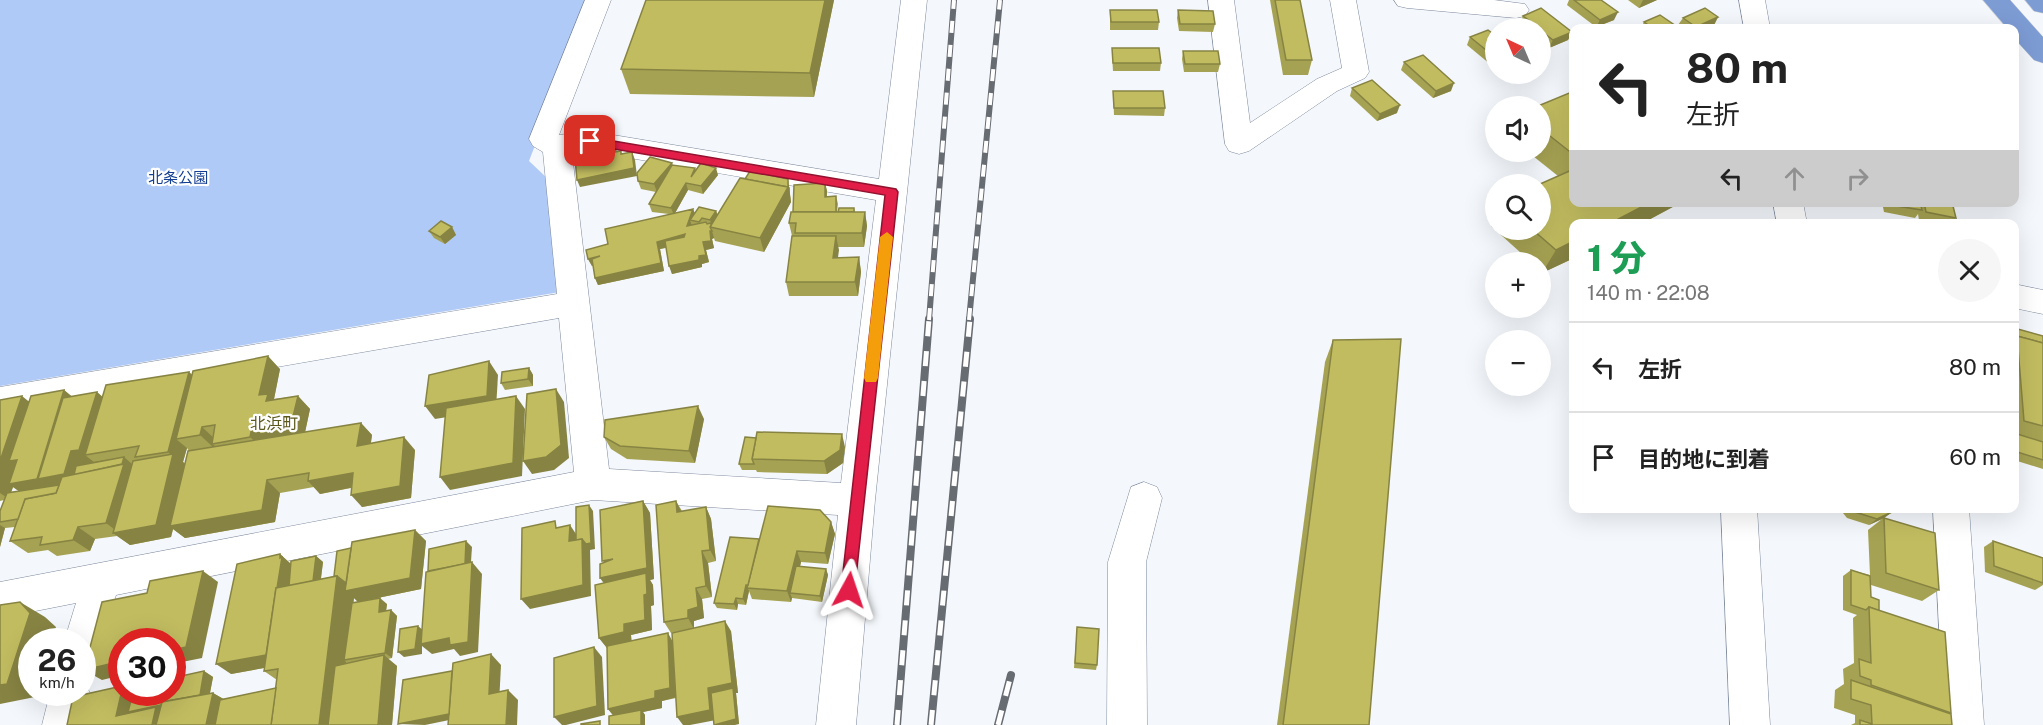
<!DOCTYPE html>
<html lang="ja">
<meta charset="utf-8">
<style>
:root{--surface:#fff;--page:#f6f6f6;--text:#222;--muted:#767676;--line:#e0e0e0}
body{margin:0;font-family:"Public Sans","Noto Sans JP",sans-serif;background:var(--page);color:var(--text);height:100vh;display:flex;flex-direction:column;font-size:22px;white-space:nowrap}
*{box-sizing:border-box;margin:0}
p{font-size:20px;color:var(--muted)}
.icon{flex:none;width:33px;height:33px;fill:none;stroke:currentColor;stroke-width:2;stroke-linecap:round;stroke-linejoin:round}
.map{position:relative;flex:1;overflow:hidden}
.side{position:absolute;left:1569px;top:219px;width:450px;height:294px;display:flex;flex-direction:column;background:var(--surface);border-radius:12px;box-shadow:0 6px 24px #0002}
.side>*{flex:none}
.guide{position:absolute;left:1569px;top:24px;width:450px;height:183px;border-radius:12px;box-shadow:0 6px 24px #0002;background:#fff;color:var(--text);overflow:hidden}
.needle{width:39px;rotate:316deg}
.fabs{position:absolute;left:1485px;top:18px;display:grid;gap:12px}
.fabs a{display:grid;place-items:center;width:66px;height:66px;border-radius:50%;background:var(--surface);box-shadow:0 6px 24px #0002;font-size:30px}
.speed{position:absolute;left:18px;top:628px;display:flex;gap:12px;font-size:30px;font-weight:700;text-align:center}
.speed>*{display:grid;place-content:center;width:78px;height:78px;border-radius:50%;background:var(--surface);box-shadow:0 6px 24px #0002;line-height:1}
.speed small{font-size:15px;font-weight:400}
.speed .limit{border:9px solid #d22;background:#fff;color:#111}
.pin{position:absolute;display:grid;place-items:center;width:51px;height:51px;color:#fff;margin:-26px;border-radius:12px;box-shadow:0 3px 9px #0006}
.me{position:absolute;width:66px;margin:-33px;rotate:5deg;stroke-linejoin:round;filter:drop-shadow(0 0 4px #0008)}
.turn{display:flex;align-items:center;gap:21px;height:126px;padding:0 18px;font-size:27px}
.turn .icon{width:78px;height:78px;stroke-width:2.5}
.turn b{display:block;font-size:42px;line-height:51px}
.lanes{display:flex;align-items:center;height:57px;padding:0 18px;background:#0003;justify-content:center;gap:30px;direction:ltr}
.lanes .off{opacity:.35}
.round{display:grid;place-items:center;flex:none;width:63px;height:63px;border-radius:32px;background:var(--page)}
.summary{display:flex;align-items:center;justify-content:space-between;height:102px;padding:0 18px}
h1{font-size:36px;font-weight:800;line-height:45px;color:#1e9e55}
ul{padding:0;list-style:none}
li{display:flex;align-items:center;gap:18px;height:90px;padding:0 18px;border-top:2px solid var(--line)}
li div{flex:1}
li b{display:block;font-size:22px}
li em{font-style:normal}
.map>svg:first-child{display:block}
</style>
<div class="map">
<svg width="2043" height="725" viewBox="0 0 2043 725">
<rect width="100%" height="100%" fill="#f4f7fb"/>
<polygon fill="#b0caf7" points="0,0 591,0 529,161 548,179 560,292 0,386"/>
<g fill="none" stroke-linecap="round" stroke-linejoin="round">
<defs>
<g id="minor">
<path d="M 585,0 L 611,0 L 559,135 L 589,131 L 879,179 L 901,0 L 927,0 L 875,500 L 856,725 L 816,725 L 838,515 L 593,500 L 116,595 L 96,662 L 82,668 L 82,642 L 64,642 L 76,603 L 0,618 L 0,582 L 574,472 L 559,318 L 0,415 L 0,387 L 557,294 L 543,152 L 533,146 L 529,139 ZM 589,151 L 876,200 L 841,483 L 609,469 L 572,154 Z"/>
<polygon points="1208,0 1234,0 1250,123 1317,79 1342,68 1330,0 1356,0 1369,72 1365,78 1337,91 1249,151 1239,154 1229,151 1225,144"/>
<polygon points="1394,0 1494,0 1525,4 1529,10 1525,16 1516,18 1407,8 1398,6"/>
<polygon points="1739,0 1765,0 1770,28 1744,28"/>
<polygon points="1773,202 1803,202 1807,224 1777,224"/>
<polygon points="2014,284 2043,290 2043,314 2014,308"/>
<polygon points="1144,482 1157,487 1162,498 1146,562 1147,725 1107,725 1108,562 1131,487"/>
<polygon points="1721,508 1757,508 1770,725 1730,725"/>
<polygon points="1933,508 1969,508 1984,725 1944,725"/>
<polygon points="82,678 90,693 82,725 42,725 50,693 82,693"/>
</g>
<g id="highway">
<polygon points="1983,0 2010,0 2043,37 2043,63 2034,60 2014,38 2014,28 2007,28"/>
<polygon points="2025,0 2043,0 2043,13 2034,11"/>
</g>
</defs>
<use href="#minor" stroke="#7d899d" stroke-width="1"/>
<use href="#highway" stroke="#d0d1d3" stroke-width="1"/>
<use href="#minor" fill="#fff" fill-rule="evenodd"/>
<use href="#highway" fill="#7d9cd4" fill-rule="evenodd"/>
<defs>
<g id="rail-far1">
<polyline points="929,320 954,0"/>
<polyline points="969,320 1000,0"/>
</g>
<g id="rail">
<polyline points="897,725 929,319"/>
<polyline points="931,725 970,319"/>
<polyline points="998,725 1011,675"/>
</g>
</defs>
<use href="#rail-far1" stroke="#676b72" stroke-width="6"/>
<use href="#rail" stroke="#676b72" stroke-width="8"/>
<use href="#rail-far1" stroke="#fff" stroke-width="4" stroke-dasharray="12" stroke-linecap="butt"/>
<use href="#rail" stroke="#fff" stroke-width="5" stroke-dasharray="15" stroke-linecap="butt"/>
</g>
<g fill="#a6a253" fill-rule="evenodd">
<polygon points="646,0 834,0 814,97 630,94 621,69"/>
<polygon points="1270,0 1300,0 1312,60 1308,75 1283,75"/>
<polygon points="1569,0 1601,0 1614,20 1596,27 1567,5"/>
<polygon points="1628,0 1657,0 1639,8"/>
<polygon points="1110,10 1159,22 1158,30 1110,30"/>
<polygon points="1178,10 1215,24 1213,32 1179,31 1177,18"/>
<polygon points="1523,16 1572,32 1568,40 1549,48 1540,40 1540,28 1525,28 1519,24"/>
<polygon points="1718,17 1714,25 1706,28 1683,28 1678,25 1683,18"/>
<polygon points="1644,22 1679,28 1641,28"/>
<polygon points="1496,36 1496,69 1467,45 1470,37"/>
<polygon points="1112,48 1161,63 1160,71 1113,71 1112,56"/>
<polygon points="1183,51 1220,64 1218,72 1184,72 1182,59"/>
<polygon points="1404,62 1451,91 1433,98 1401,70"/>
<polygon points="1352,88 1397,113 1377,121 1350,96"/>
<polygon points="1113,91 1165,108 1164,116 1114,115"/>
<polygon points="1574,91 1574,202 1682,202 1641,224 1574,224 1574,258 1542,273 1540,272 1540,262 1531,262 1491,226 1496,217 1496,230 1540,230 1558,176 1528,152 1540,152 1540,106"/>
<polygon points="672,163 672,165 695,168 695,171 718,175 703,194 688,190 675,213 693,209 695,214 716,211 718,215 790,187 790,194 791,202 764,252 715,241 714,238 712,239 714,248 706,250 709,262 702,264 702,267 672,274 666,248 660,249 664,271 598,285 595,278 593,266 592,266 588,259 608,244 669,214 652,212 649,204 656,192 641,189 638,181"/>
<polygon points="825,183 827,191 827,197 836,196 838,204 837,212 854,208 855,212 865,212 867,226 864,247 838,247 838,258 859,257 861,272 858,296 789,296 786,282 792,236 789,223 793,212"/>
<polygon points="1882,202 1952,202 1956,218 1951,224 1941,224 1919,220 1918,214 1915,218 1884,212"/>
<polygon points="452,227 456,235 445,244 434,238 429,231"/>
<polygon points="2014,328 2043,336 2043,469 2014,460"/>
<polygon points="1333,340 1369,725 1277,725 1325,362"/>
<polygon points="529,368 533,375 533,386 505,390 501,383"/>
<path d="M 280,369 L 274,399 L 298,396 L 310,409 L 305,432 L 361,423 L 372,435 L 371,443 L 415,450 L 411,498 L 362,507 L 351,488 L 320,494 L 314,487 L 280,493 L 275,522 L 185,538 L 173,529 L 171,537 L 130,545 L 117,536 L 95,539 L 90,551 L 57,556 L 48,550 L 28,553 L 10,541 L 15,527 L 5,528 L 0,547 L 0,511 L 4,500 L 0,501 L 0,400 L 29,401 L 64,390 L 72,397 L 97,392 L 102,397 L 189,372 L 192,375 ZM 187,448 L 189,451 L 185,464 L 183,462 ZM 13,487 L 19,491 L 11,492 Z"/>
<polygon points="704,419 695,463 627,459 611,449 604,437"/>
<polygon points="745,437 845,447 843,463 827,474 757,472 756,470 742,470 739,464"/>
<polygon points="643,501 650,513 654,579 650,580 653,585 654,605 651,606 652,630 631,635 631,641 672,641 681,631 671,633 664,622 676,501 682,511 706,507 711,519 716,561 708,563 712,597 702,599 704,618 694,621 694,628 731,631 738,693 736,693 739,724 713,720 676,698 662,701 662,708 643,712 645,715 613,715 608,709 607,648 599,638 604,583 603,563"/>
<polygon points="1839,508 1892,508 1892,512 1884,518 1939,590 1922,601 1871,585 1871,597 1879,611 1951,713 1949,713 1952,725 1851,725 1855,723 1855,715 1834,708 1835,690 1844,684 1843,669 1854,663 1853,618 1857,615 1843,610 1843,576 1851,570 1870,575 1868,530 1882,519 1869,525 1847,518"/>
<polygon points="831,522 835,534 828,564 801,562 800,567 826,569 828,575 822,602 792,598 791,602 752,599 749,591 746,605 738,604 737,610 717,608 714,603 759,539"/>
<polygon points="415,530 426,541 421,589 358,602 354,598 353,603 387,604 386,611 391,610 397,616 392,658 388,659 397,666 392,725 122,693 172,693 204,671 213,677 210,693 213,693 223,699 276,688 277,680 264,671 264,668 231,674 280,554 291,564 316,556 323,562 321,579 334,576 351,548"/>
<polygon points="1993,541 2043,558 2043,585 2035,590 1985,572 1984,547"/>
<polygon points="1077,627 1097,665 1096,670 1074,668"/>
</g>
<g fill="#878443">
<polygon points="825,0 834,0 814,97 810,73"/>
<polygon points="1643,0 1657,0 1639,8"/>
<polygon points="1618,12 1614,20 1596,27 1600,20"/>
<polygon points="1718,17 1714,25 1706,28 1695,28 1696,27"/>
<polygon points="1572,32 1568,40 1549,48 1553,40"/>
<polygon points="1454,83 1451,91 1433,98 1436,91"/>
<polygon points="1400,105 1397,113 1377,121 1380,114"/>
<polygon points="632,152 635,160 637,176 580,187 577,180"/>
<polygon points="672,163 674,170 657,192 654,184"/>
<polygon points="716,168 718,175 703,194 701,186"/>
<polygon points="788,179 791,202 764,252 760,238"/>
<polygon points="686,183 688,190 674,215 671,208"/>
<polygon points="825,183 827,191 826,205 825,197"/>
<polygon points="1651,202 1682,202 1641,224 1609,224"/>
<polygon points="693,209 696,216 690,220 692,226 687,226"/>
<polygon points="716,211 719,219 713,228 710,220"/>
<polygon points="865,212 867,226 864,247 862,233"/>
<polygon points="452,227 456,235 445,244 440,237"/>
<polygon points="710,231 712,231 714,238 712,239 714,248 706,250 709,262 702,264 702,267 672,274 669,266 703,242"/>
<polygon points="685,234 688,242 660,249 664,271 598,285 595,278 657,242"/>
<polygon points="836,236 839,250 836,272 833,258"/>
<polygon points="1574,241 1574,258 1542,273 1556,250"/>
<polygon points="600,256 604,263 592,266 588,259"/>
<polygon points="859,257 861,272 858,296 855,282"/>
<polygon points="268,356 280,369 274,399 279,414 259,395"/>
<polygon points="489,361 498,375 496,409 435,419 425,406"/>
<polygon points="529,368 533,375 533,386 528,379"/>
<polygon points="189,372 203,385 176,439 187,448 183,462 188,466 267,480 280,493 275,522 185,538 173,529 171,537 130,545 113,533 118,532 106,523 27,497 13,487 9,499 0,493 0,461 22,396 38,409 64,390 80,403 71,451 97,392 112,405 85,455 94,462 124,457 132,464 173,457 168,452"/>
<polygon points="556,389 564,402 569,458 554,470 532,474 523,461"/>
<polygon points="298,396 310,409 303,442 264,450 250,437 254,418 267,431"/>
<polygon points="516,396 525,409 522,476 450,490 440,477"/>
<polygon points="698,406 704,419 695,463 689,451"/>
<polygon points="361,423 372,435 368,459 357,446"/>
<polygon points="202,427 216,440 212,444 215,446 214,448 200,435"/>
<polygon points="842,434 845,447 843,463 827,474 824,461"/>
<polygon points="404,437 415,450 411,498 362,507 351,495"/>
<polygon points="353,473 364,485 320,494 308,481"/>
<polygon points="643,501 650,513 654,579 650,580 653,585 654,605 651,606 652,630 631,635 632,643 607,648 599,638 608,589 600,578"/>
<polygon points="676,501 682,513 677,512"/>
<polygon points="589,505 593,511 595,549 590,550 591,596 530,609 521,599 570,525 578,537 582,539"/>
<polygon points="706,507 711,519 716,561 710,550"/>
<polygon points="1892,512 1884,518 1869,525 1877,519"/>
<polygon points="831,522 835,534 828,564 825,553"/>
<polygon points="0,525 5,528 0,547"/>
<polygon points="78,527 95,539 90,551 73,540"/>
<polygon points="415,530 426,541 421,589 358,602 354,598 347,660 344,660 346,662 339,725 319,725 337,576"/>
<polygon points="466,541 472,547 470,576 433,584"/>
<polygon points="702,551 708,563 712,597 706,586"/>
<polygon points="797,551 801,562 793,593 790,593 792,598 791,602 787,591"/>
<polygon points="280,554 293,566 316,556 323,562 318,599 280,665 231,674 216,664 280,558"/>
<polygon points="472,562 482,574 478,652 460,656 454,649 432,654 422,646 422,654 404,657 398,652 418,626 424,631"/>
<polygon points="826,569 828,575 822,602 820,596"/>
<polygon points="203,571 218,582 202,658 172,664 172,650"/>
<polygon points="746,585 749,591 746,605 743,599"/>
<polygon points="696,588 702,599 704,618 694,621 694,629 688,618 688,610"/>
<polygon points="380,598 387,604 385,618 379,612"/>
<polygon points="736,598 738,604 737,610 734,604"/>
<polygon points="20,602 45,617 56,627 51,642 32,642 32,693 36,693 35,697 0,704 0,685"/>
<polygon points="391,610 397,616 392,658 385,653"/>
<polygon points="725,621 731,631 738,693 736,693 739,724 735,725 714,725 716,720 690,725 683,725 677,717"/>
<polygon points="668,633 674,644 677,697 662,701 662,708 643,712 645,715 645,725 641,725 616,719 608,709 655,691"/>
<polygon points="594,647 602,657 605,715 566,725 562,725 554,717"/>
<polygon points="491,654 501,665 499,704 489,694"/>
<polygon points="384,655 397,666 392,725 378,725"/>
<polygon points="122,661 122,675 102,680 84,670"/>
<polygon points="204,671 213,677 208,703 171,725 152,725 116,716 122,690 122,693 135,693"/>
<polygon points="508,690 518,700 517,725 506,725"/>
<polygon points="213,693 229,702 224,725 206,725"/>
<polygon points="453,713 459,718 425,725 398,724"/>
</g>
<g fill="#c1bc60" stroke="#878443" stroke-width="1.5">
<polygon points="646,0 825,0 810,73 621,69"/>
<polygon points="1275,0 1300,0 1312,60 1286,60"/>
<polygon points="1574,0 1601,0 1618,12 1600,20"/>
<polygon points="1541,8 1572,32 1553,40 1540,30 1540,28 1539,28 1523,16"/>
<polygon points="1705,8 1718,17 1696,27 1683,18"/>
<polygon points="1110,10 1157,10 1159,22 1111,22"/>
<polygon points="1178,10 1213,11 1215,24 1180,24"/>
<polygon points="1660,15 1679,28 1653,28 1644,22"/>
<polygon points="1488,30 1496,36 1496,58 1470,37"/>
<polygon points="1112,48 1159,48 1161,63 1113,63"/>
<polygon points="1183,51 1218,51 1220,64 1185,64"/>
<polygon points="1423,55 1454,83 1436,91 1404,62"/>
<polygon points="1372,80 1400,105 1380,114 1352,88"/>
<polygon points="1113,91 1163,91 1165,108 1114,108"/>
<polygon points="1574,91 1574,155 1540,128 1540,106 1538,106"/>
<polygon points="616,150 615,152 621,151 621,154 632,152 634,168 577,180 575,158 597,151 597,153"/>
<polygon points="650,157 672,163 654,184 638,181 637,173"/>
<polygon points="701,163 716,168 701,186 686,183 671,208 649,204 672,165 695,168 691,177"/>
<polygon points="1574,169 1574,202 1651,202 1609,224 1574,224 1574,241 1556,250 1533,230 1540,230 1540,184"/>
<polygon points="750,171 788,179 788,187 745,179"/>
<polygon points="740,178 788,187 760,238 710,227"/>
<polygon points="825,183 825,197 836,196 836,212 793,212 794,185"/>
<polygon points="1890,202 1920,202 1922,210 1891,205"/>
<polygon points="1924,202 1952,202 1956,218 1926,212"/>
<polygon points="699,207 716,211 710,220 702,218 699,222 690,220"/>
<polygon points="839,208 854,208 854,212 838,212"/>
<polygon points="693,209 687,226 706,222 707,224 711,223 711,225 710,227 712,231 710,231 711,241 703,242 706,255 699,256 699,260 669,266 665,241 684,237 685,234 657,242 661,263 595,278 592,259 600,256 588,259 586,250 608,244 605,229"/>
<polygon points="791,212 865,212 862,233 795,233 796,223 789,223"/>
<polygon points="441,221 452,227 440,237 429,231"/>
<polygon points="792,236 836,236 833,258 859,257 855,282 786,282"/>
<polygon points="2014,328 2043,336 2043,343 2017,336 2014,338"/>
<polygon points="2017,336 2043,343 2043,426 2024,421"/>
<polygon points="1401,339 1369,725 1283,725 1333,340"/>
<polygon points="268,356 259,395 268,394 266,401 298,396 290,429 259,434 263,417 254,418 250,437 212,444 215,425 202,427 200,435 176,439 193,371"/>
<polygon points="489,361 487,396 425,406 429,375"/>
<polygon points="529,368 528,379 501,383 502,372"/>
<polygon points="189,372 168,452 135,457 139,446 85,455 106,385"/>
<polygon points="556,389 561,445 546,457 523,461 527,394"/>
<polygon points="64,390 37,479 9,484 17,460 9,461 31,396"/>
<polygon points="97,392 79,450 71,451 64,474 38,479 63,398"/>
<polygon points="22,396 0,461 0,400"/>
<polygon points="516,396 513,463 440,477 446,408"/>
<polygon points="698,406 689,451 620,446 604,437 605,420"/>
<polygon points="361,423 357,446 404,437 400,486 351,495 353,473 308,481 309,473 267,480 262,510 170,526 188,451"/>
<polygon points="757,432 842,434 840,450 824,461 752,459"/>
<polygon points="2014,433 2043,442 2043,460 2014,451"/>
<polygon points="745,437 756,438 752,459 754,464 739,464"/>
<polygon points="173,454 156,525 113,533 133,461"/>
<polygon points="124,457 122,464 74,475 76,466"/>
<polygon points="124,464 106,523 78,527 73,540 40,545 42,537 10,541 25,499 56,493 62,477"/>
<polygon points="59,485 56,493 25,499 18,519 0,522 0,511 7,493"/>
<polygon points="643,501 647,568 600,578 600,564 613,559 602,561 600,510"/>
<polygon points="676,501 677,512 706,507 710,550 702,551 706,586 696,588 698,607 688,610 688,618 664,622 656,505"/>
<polygon points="589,505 591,543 586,544 582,539 576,540 576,507"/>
<polygon points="768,506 820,510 831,522 825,553 797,551 787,591 747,588"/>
<polygon points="1852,508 1892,508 1892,512 1877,519 1855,512"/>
<polygon points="1884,518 1935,533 1939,590 1886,573"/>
<polygon points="555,521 556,528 570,525 569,541 582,539 583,585 521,599 522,528"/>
<polygon points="415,530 410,578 345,591 352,542"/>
<polygon points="730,537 759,539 748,585 746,585 743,599 736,598 734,604 714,603"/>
<polygon points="466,541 465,564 428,571 429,549"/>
<polygon points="1993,541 2043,558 2043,583 1994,566"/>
<polygon points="351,548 346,583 337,576 334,576 337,551"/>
<polygon points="280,554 280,558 282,557 277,588 276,588 266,655 216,664 237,564"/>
<polygon points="316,556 313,581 289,586 291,561"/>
<polygon points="472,562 468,642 450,645 449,638 421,644 426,572"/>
<polygon points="796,566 826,569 820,596 790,593"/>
<polygon points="1851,570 1870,576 1871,597 1879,600 1879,611 1869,607 1866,610 1851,605"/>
<polygon points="203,571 186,647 172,650 172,642 122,642 122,661 84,670 102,602 147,593 150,581"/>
<polygon points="646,573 647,594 644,595 645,620 624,624 624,632 599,638 595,585"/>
<polygon points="337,576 319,725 271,725 278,669 264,671 276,588"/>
<polygon points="380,598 379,612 391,610 385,653 344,660 352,603"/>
<polygon points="20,602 30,613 7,684 0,685 0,605"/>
<polygon points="1869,607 1945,632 1951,713 1871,685 1871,680 1860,676 1859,659 1871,663"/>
<polygon points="725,621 732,683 708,688 710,710 677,717 672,633"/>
<polygon points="418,626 415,649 398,652 400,629"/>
<polygon points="1077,627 1099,629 1097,665 1075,663"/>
<polygon points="668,633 670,688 655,691 655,698 608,709 607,646"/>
<polygon points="594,647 597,706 554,717 554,658"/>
<polygon points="491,654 489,694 508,690 506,725 448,725 453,663"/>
<polygon points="384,655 378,725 328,725 335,666"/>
<polygon points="204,671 200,695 162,702 161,705 128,712 133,693 172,693 172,678"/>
<polygon points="452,671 449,714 398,724 403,680"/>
<polygon points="1851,680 1951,714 1952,725 1860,725 1860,720 1872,724 1871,705 1851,699"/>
<polygon points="122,686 122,690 116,716 156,707 152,725 67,725 73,697"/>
<polygon points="276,688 271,725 215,725 220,700"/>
<polygon points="733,688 736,719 714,725 711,693"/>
<polygon points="213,693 206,725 156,725 162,702"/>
<polygon points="641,710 641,725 609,725 609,716"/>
<polygon points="600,721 600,725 581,725 581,724"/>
</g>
<polygon fill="#e11d48" stroke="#92132f" stroke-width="1.5" points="590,137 896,189 898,192 854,595 849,598 843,595 841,590 885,195 585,144 584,141"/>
<polygon fill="#f59e0b" points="887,232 893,237 878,378 876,382 866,382 864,378 880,237"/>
<g text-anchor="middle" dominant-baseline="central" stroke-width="4.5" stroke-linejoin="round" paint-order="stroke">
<g font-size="15" fill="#143f92" stroke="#fff">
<text x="178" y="177">北条公園</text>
</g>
<g font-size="16" fill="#5d591e" stroke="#fff">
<text x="274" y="423">北浜町</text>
</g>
</g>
</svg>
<div class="fabs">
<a><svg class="needle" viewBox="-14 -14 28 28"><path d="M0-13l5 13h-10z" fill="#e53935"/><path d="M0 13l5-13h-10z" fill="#767676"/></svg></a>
<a><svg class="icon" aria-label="sound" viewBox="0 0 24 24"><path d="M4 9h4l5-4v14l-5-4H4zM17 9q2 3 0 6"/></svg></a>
<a><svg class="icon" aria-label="search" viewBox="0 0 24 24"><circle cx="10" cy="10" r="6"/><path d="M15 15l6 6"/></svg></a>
<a>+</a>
<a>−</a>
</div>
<div class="speed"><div>26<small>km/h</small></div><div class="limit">30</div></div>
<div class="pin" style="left:590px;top:141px;background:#d93025"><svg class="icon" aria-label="arrive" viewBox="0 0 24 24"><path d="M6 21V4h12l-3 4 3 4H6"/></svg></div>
<svg class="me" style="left:849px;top:590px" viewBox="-20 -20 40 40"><path d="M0-17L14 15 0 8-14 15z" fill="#e11d48" stroke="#fff" stroke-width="4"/></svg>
<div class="guide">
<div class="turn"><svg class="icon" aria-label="left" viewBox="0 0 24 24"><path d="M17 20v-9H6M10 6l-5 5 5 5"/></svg><div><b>80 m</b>左折</div></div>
<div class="lanes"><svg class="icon" aria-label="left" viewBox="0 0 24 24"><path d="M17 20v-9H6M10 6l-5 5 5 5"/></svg><svg class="icon off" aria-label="ahead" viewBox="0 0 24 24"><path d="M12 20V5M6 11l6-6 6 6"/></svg><svg class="icon off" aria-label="right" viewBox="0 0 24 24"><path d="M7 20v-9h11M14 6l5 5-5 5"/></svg></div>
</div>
<section class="side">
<div class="summary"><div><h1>1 分</h1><p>140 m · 22:08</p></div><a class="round"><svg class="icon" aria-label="close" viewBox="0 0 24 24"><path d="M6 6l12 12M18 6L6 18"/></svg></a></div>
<ul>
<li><svg class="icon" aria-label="left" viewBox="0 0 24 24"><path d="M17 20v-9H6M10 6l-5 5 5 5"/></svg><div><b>左折</b></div><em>80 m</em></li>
<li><svg class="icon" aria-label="arrive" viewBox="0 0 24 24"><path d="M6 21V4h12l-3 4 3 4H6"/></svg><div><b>目的地に到着</b></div><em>60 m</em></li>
</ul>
</section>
</div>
